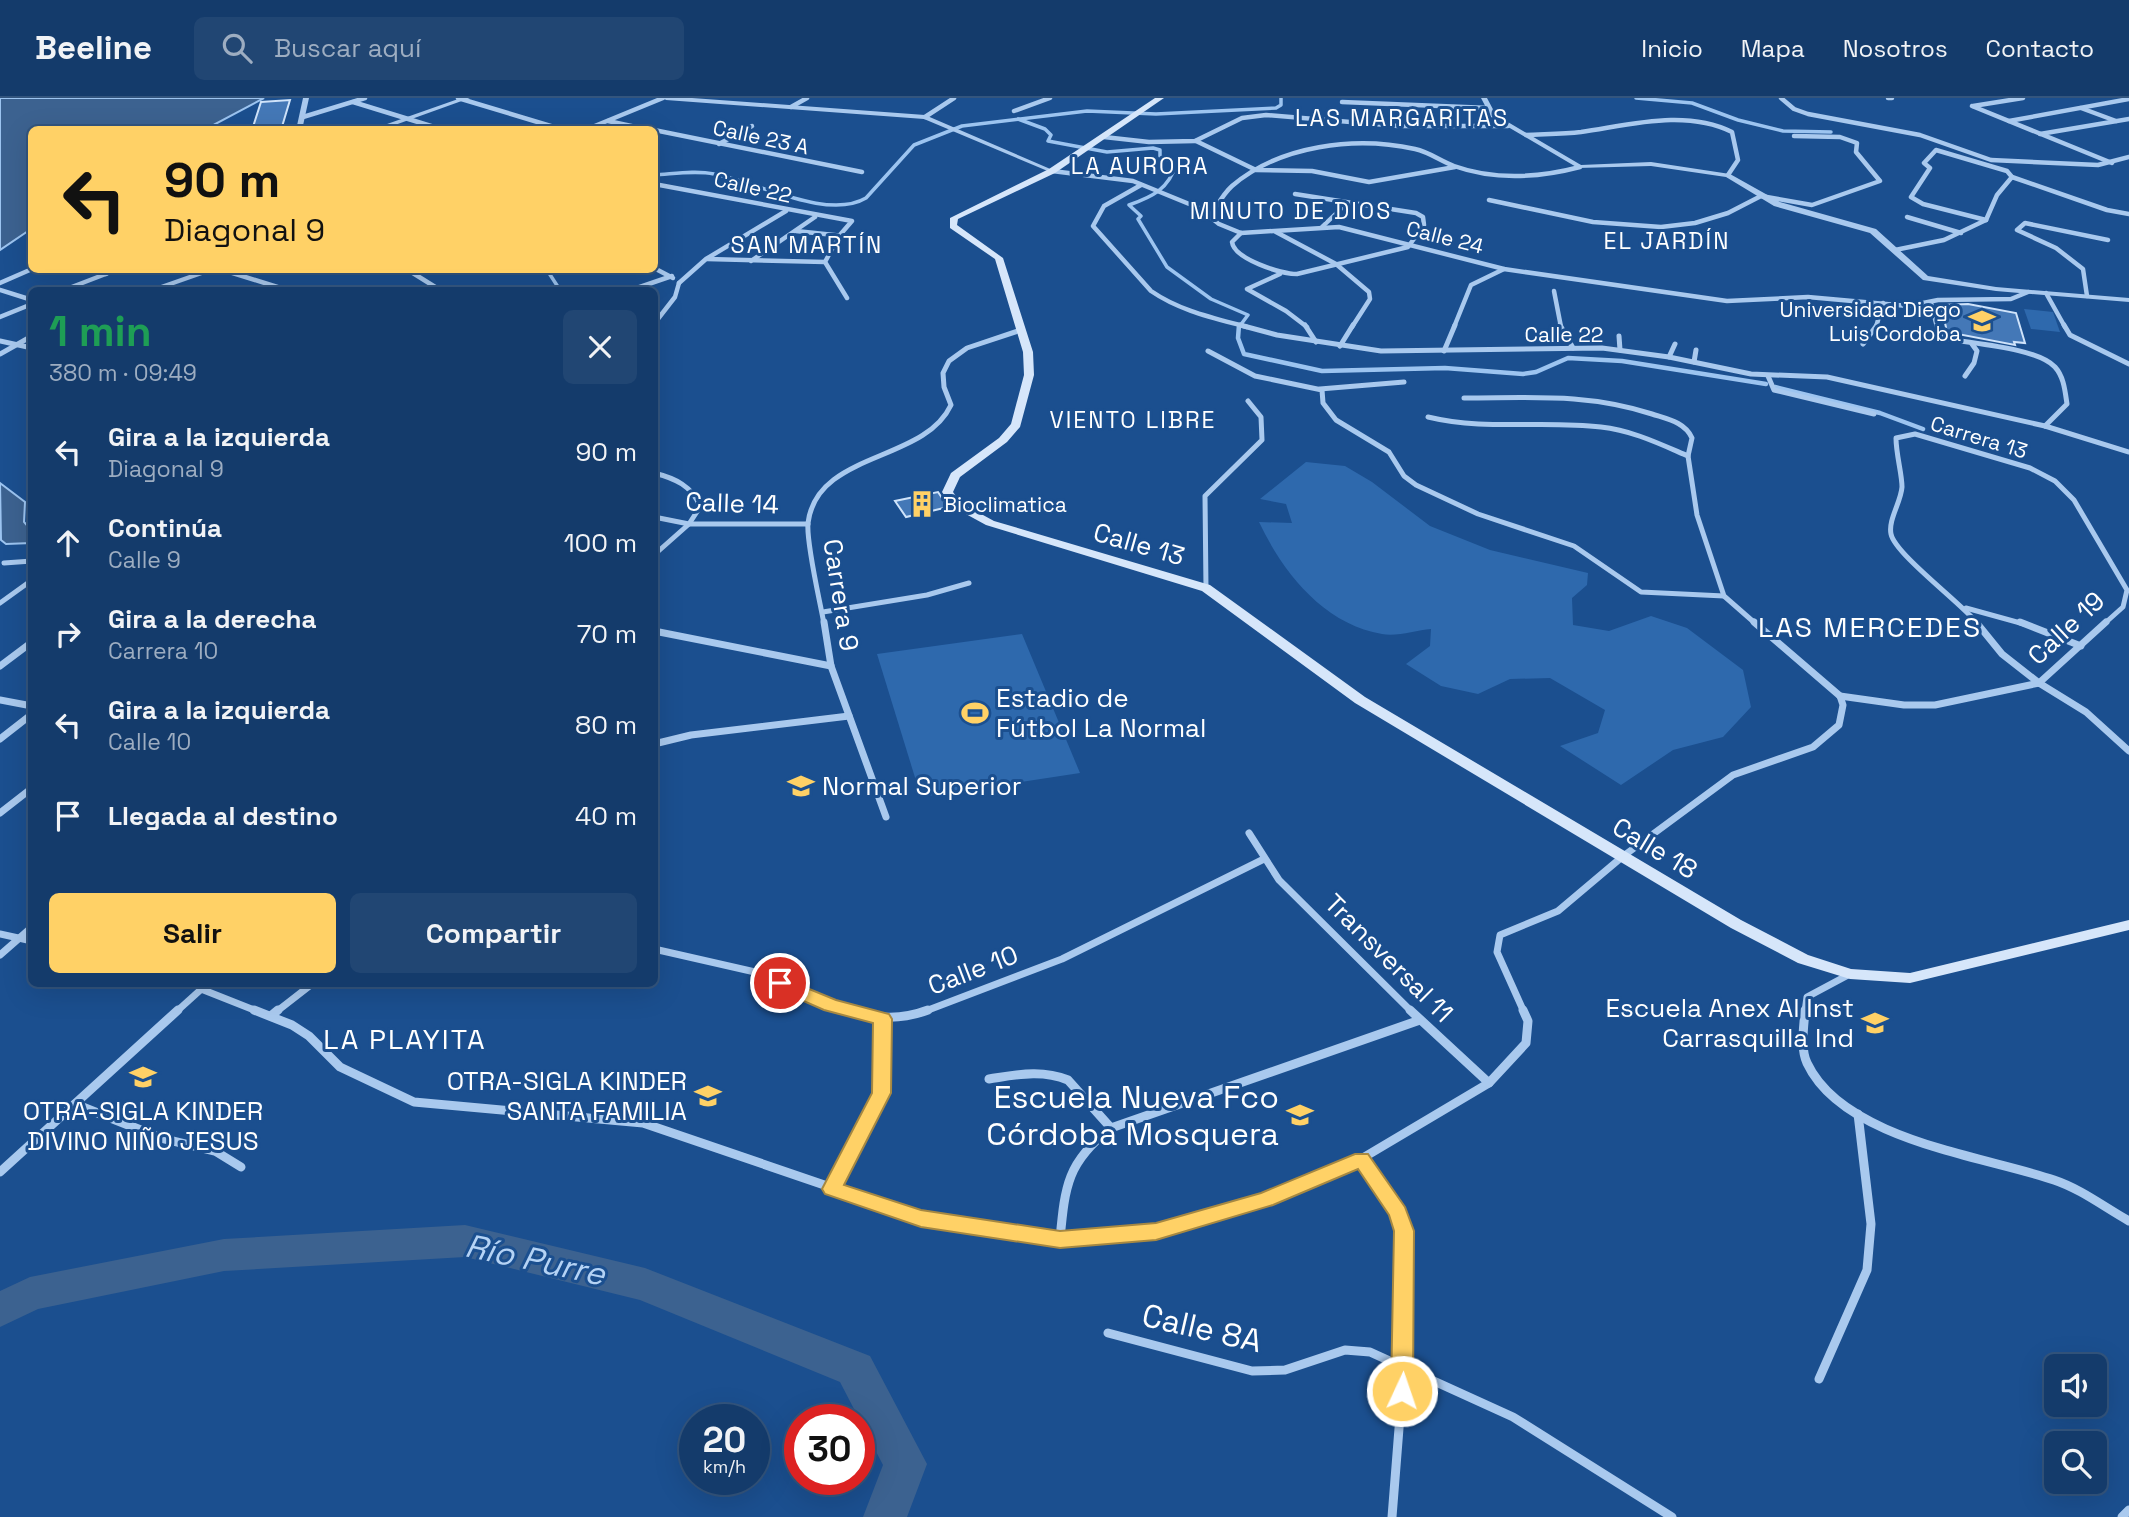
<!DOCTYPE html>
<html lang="es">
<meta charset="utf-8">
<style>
:root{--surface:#143b6b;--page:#214673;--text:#f1f3f6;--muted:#9dadc1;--line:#33557e;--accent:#ffd166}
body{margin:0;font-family:"Space Grotesk",sans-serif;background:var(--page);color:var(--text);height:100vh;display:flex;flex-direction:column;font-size:26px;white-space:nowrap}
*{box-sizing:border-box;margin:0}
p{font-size:23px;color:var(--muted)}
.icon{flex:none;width:38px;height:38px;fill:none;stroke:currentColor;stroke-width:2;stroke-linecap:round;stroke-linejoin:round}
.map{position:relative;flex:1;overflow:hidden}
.panel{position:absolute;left:28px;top:189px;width:630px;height:700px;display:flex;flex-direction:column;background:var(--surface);border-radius:10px;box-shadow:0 7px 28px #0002,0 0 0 2px var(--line)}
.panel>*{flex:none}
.guide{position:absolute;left:28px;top:28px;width:630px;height:147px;border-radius:10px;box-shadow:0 7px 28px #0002,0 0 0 2px var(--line);background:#ffd166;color:#111;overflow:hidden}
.fabs{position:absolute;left:2044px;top:1256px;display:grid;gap:14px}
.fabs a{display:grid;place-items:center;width:63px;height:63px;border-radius:10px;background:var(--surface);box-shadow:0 7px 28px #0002,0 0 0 2px var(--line);font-size:35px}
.speed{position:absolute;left:679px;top:1306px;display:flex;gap:14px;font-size:35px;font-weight:700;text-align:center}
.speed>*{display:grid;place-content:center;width:91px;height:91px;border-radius:50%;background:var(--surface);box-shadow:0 7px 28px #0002,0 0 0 2px var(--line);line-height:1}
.speed small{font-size:18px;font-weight:400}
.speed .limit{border:10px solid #d22;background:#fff;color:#111}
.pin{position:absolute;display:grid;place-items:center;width:60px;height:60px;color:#fff;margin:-30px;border:4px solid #fff;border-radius:50%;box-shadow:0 2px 7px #0007}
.me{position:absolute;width:77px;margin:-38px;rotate:3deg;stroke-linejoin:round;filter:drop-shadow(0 0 5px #0008)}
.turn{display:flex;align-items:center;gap:24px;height:147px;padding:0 21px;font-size:32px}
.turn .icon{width:91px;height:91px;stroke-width:2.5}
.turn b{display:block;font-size:49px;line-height:60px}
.round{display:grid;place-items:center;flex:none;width:74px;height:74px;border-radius:10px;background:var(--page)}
.summary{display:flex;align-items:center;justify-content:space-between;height:119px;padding:0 21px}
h1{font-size:42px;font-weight:800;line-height:52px;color:#1e9e55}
.primary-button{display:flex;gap:14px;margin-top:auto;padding:14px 21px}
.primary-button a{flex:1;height:80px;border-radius:10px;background:var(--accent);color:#111;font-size:28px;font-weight:800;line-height:80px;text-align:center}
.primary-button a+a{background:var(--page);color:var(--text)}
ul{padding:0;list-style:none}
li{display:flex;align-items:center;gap:21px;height:91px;padding:0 21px}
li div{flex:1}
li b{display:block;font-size:26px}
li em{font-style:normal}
header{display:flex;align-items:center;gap:42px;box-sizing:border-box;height:98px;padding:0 35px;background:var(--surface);border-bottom:2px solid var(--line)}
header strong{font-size:33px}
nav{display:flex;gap:38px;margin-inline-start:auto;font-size:24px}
.search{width:490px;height:63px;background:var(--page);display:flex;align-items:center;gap:18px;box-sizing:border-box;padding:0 24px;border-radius:10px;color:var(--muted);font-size:26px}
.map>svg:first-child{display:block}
</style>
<header>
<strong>Beeline</strong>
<div class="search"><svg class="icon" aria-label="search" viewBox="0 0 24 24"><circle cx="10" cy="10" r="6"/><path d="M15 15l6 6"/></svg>Buscar aquí</div>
<nav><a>Inicio</a><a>Mapa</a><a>Nosotros</a><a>Contacto</a></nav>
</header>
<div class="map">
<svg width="2129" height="1419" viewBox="0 0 2129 1419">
<rect width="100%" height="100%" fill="#1b4f8f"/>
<g fill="#2e69ad">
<polygon points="2024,211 2053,214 2060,234 2031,231"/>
<path d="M 1306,364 L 1345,368 L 1372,384 L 1430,428 L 1490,452 L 1588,475 L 1587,487 L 1572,500 L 1573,527 L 1609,533 L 1651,518 L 1687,530 L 1743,572 L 1751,609 L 1723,639 L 1673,652 L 1621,687 L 1560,648 L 1598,635 L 1605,612 L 1550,580 L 1510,581 L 1478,596 L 1441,588 L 1406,566 L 1430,548 L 1431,531 C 1416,532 1397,539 1382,536 C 1324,526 1283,475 1259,424 L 1292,425 L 1286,406 L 1260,401 Z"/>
<polygon points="1022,536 1080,675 921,699 877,556"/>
</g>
<g fill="#3c6290" stroke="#9cc4f0" stroke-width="2">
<polygon points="0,0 264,0 206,31 32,32 31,131 0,152"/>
<polygon points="0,385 25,404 24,424 31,432 31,445 6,446 1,442"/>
</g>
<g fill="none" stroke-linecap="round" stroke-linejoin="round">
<g stroke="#9cc4f0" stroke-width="3.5">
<polyline points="1636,0 1692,5 1738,22 1783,33 1831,34"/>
<path d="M 1018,21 L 1045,31 L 1051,37 L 1048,43 L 1107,54 L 1153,50 L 1160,52 L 1160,58 L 1176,66 C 1169,91 1152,99 1129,107 L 1141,118 L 1138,121 L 1167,169 L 1211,201 L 1248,217 L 1239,229"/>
<path d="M 654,77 C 673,76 695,72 714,76 C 755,83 827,123 866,100 L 914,47 L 962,28 L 1087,13 L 1156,16 L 1276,10 L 1281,7 L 1281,0"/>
<polyline points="547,172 560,192"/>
</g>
<g stroke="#9cc4f0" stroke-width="4.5">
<polyline points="1239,227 1238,240 1244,256 1322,273 1445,270 1523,276 1536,274 1568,260 1622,263 1766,286"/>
<polyline points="1775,289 1880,315 1923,331"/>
</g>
<polygon fill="#3c6290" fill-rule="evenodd" points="465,1127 645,1170 870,1258 927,1366 907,1419 863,1419 883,1367 840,1284 640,1202 465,1159 224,1173 38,1211 0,1229 0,1193 30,1179 224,1141"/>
</g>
<g fill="#4478b7" stroke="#cfe3fa" stroke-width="2">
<polygon points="290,2 281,32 252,32 261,4"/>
<polygon points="1968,206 2016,215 2025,245 2014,244 2015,247 1947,234 1941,207"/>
<polygon points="938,394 948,409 906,419 895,403"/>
</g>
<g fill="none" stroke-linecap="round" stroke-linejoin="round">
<g stroke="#a9c9ee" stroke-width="4.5">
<polyline points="458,0 564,32"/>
<polyline points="1781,0 1794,11 1808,16 1920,37 1991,62 2098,67 2129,59"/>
<polyline points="1888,0 1892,0"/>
<polyline points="353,4 444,32"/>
<polyline points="1342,4 1489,10"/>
<polyline points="1972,8 2112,65"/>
<polyline points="1973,8 2023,0"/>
<polyline points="791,9 807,0"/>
<polyline points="2081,10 2116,23"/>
<polyline points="1014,13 1050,0"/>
<polyline points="303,19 365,0"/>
<polyline points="925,19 954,0"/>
<polyline points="608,23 650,32"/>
<polyline points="2009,23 2129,1"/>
<polyline points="585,32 663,0"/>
<polyline points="654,32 862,74"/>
<polyline points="2040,36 2129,21"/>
<path d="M 1526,37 C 1544,36 1563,36 1581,34 C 1630,27 1685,11 1732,34 L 1738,62 L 1728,77"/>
<polyline points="1104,39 1149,44 1195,43 1242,20 1266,17 1398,28 1508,28"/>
<polyline points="1196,43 1256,72 1312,73 1369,84 1455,69"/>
<polyline points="719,46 752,28"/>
<polyline points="1052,73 1133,83 1199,110 1219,126 1241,135 1339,129 1504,171 1727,203 1808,199 1908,208 1938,202 2011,201 2028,194"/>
<polyline points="654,86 852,123 839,138 825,164 847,200"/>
<path d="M 1141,87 L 1104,108 L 1093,128 L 1151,193 C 1180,213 1214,220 1247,229"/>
<polyline points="1489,102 1593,124 1661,129 1695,125 1728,115 1761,98 1812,107 1880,83 1856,54 1857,45 1840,39 1794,38"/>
<path d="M 1210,118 C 1217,108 1223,96 1232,88 C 1280,47 1355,38 1415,51 C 1429,54 1441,63 1454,68 C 1496,83 1538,80 1580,69"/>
<polyline points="1907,119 1961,135"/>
<polyline points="1986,122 1923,106 1911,99 1930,70 1924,65 1936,52 2007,73 2012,79 2107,112 2129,116"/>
<polyline points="1986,122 1997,97 2012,79"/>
<polyline points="1322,129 1347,105"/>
<polyline points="796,133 872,141"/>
<polyline points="1276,134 1336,166 1369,194 1370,201 1352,229"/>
<path d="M 1241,135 L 1232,144 C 1234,161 1281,176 1297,176 L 1408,149 L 1424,127 L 1423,119 L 1416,115 L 1295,96"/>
<polyline points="1895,152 1944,142 1986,122"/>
<polyline points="707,161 825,164"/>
<polyline points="751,163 815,119"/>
<polyline points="654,170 673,180"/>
<polyline points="89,172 106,176"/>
<polyline points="223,172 287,192"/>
<polyline points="408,172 440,192"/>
<polyline points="1280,176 1247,191 1286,213 1307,229"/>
<polyline points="0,185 32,171"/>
<polyline points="679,185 706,161 786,113"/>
<polyline points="0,192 32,202"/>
<polyline points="64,192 116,172"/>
<polyline points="153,192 210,172"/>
<polyline points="631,192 672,178"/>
<polyline points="1554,193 1561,229"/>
<polyline points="2046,195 2065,229"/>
<polyline points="2087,198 2083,171 2056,150 2017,132 2025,125 2108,142"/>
<polyline points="1931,205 1937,229"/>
<polyline points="0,219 32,206"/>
<polyline points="654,226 675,199 679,185"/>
<polyline points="1454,229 1471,187 1504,171"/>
<polyline points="1876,229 1883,205"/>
</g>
<g stroke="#a9c9ee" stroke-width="5">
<polyline points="1240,227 1277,237 1381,253 1602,250 1669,259 1751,276 1827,279 2045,328 2129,354"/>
<polyline points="1305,227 1316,244"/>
<polyline points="1560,227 1573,250"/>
<path d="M 1937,227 L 1939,236 L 1948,241 C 1975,246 2037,250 2055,269 C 2064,279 2065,293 2067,306 L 2045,328"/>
<polyline points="2064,227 2070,237 2129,266"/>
<polyline points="1619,238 1620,252"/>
<polyline points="0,243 32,250"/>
<polyline points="1863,246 1877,227"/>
<polyline points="1340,248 1353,227"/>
<polyline points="1208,253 1255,278 1322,292 1323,305 1336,322 1389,354 1404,378 1416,387 1478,416 1574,448 1641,494 1724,498"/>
<polyline points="1444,253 1455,227"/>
<polyline points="0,256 32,238"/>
<polyline points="1669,259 1675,246"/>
<polyline points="1694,264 1696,252"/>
<polyline points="1768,278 1774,292 1874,316"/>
<polyline points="1965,278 1974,265 1977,253 1972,246"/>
<polyline points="1320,291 1404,284"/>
<path d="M 1464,300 C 1532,300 1586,295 1652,316 C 1667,321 1685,324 1692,340 L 1688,358 L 1697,417 L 1724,498 L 1756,526"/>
<path d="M 1428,319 C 1486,333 1543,322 1601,329 C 1631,332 1660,346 1688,358"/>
<path d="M 654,375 C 674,380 693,388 700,409 L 689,426 L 654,457"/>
<polyline points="654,419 689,426 808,426"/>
<polyline points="4,465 32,463"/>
<polyline points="1206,490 1205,398 1262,342 1261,319 1248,303"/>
<polyline points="0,505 32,482"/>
<polyline points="1966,510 2024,526"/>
<polyline points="823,514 927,497 969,485"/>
<path d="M 824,526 C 820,503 806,445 808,425 C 817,353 924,365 951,307 L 944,289 L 943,275 L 949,263 L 967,250 L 1021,232"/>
<path d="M 1978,526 C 1961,505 1895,456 1891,436 C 1888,422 1901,404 1902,389 C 1902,376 1896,356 1896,340 L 1915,336 L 2030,370 L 2055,383 L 2074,402 L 2127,492 L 2123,509 L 2104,526"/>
</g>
<g stroke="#a9c9ee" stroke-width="7">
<polyline points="824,524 831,568 886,719"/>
<polyline points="1976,524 2002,556 2039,585"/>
<polyline points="2020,524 2081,548"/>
<polyline points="654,533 831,568"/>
<polyline points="0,568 32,544"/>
<polyline points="2039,585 2086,614 2129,653"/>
<polyline points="2039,585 2106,524"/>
<polyline points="1840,598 1904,607 1935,607 2039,585"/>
<polyline points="0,602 32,608"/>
<polyline points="0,641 32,616"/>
<polyline points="654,646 691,637 849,618"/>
<polyline points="0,715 32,690"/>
<polyline points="1249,735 1279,782 1412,914"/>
<polyline points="0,836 32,843"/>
<polyline points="654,851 755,874 851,914"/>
<polyline points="0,857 32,829"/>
<polyline points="201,891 259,914"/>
<polyline points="176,914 207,886"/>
<polyline points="276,914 312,886"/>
<polyline points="923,914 1062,861 1264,761"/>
<polyline points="1524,914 1497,854 1500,837 1558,813 1622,759 1733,677 1813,649 1839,627 1843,607 1840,598 1754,524"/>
<polyline points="1805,914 1807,899 1850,876"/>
</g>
<g stroke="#a9c9ee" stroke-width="9">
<polyline points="254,912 292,927 309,938 340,969 414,1004 643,1025 921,1120 1060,1141 1156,1134 1266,1102 1361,1061 1489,985 1526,945 1528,923 1523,912"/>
<path d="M 845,912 C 875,920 899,923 928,912"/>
<polyline points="1410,912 1489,985"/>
<path d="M 1805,912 C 1804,928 1800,950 1807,965 C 1843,1042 1984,1058 2054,1082 C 2081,1091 2104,1109 2129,1123"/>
<polyline points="272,917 278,912"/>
<path d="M 989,981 C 1016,977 1041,971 1068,982 L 1111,1030"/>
<polyline points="75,1006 161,1040 215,1053 241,1069"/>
<polyline points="1361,1061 1398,1115 1404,1133 1404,1267 1392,1419"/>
<polyline points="0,1074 178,912"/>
<polyline points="832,1091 881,995 882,921"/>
<path d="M 1060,1141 C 1065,1088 1067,1064 1111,1030 L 1420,922"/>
<polyline points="1108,1235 1252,1273 1285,1272 1345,1252 1370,1254 1513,1319 1672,1419"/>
<polyline points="1819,1281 1867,1172 1871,1126 1858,1016"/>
<polyline points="2122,1419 2129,1412"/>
</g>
<g fill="#a9c9ee" fill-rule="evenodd">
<polygon points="303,0 309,0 302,32 296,32"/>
<polygon points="461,0 470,0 381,32 370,32"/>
<polygon points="663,0 692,0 925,17 1055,73 1050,74 924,21 666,2"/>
<polygon points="1481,0 1487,0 1496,17 1581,67 1651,64 1730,76 1780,104 1876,131 1928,178 1996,189 2129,200 2129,204 1996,193 1923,182 1870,135 1774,108 1726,79 1651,68 1578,70 1491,19"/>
</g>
<polygon fill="#d6e6fa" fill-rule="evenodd" points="1155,0 1164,0 1055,75 958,121 957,127 1003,160 1033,254 1034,277 1020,329 1007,344 960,379 953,394 961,405 994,423 1210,487 1365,599 1741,822 1808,857 1851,871 1910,875 2129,822 2129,832 1910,885 1850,881 1798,865 1731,830 1355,605 1202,493 986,427 953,409 942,394 951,375 999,340 1011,326 1024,277 1023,254 995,161 950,130 950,120 1049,71"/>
</g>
<polygon fill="#ffd166" stroke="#a68842" stroke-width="2" points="780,879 836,902 889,916 892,921 891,995 844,1087 921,1112 1060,1133 1156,1125 1261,1095 1355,1056 1368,1056 1405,1109 1414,1133 1413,1293 1410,1300 1402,1303 1394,1300 1391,1293 1394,1133 1389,1117 1358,1071 1273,1107 1156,1142 1060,1150 921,1129 825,1096 822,1091 872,995 873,925 824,912 774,890 771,885 774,881"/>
<defs>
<symbol id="university-bare" viewBox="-9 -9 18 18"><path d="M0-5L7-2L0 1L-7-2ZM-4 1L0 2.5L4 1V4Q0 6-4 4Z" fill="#ffd166" stroke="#1b4f8f" stroke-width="2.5" paint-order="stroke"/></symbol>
<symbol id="building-bare" viewBox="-9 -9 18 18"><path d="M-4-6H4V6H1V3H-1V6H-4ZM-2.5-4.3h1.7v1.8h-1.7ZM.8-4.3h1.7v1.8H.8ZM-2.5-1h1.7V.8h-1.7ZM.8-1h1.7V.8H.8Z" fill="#ffd166" stroke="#1b4f8f" stroke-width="2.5" paint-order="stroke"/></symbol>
<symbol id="stadium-bare" viewBox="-9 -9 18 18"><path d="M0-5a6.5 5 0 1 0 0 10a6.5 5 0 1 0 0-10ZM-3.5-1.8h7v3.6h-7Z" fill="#ffd166" stroke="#1b4f8f" stroke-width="2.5" paint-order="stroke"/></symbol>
<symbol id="school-bare" viewBox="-9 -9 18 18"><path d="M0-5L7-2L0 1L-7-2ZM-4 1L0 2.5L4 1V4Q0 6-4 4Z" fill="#ffd166" stroke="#1b4f8f" stroke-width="2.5" paint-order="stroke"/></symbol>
</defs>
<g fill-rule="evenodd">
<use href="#university-bare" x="1963" y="204" width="38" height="38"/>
<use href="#building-bare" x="903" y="387" width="38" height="38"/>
<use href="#stadium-bare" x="956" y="596" width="38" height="38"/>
<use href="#school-bare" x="782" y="669" width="38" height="38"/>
<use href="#school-bare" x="1856" y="906" width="38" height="38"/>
<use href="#school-bare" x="124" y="960" width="38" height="38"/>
<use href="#school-bare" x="689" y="979" width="38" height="38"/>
<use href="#school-bare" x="1281" y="998" width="38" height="38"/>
</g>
<g text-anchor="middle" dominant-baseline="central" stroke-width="6" stroke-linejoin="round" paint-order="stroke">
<g font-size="21" fill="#fff" stroke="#1b4f8f">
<text transform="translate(761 39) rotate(12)">Calle 23 A</text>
<text transform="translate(753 89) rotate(13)">Calle 22</text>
<text transform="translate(1445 139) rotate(14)">Calle 24</text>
<text x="1564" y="236">Calle 22</text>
<text transform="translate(1979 339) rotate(17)">Carrera 13</text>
</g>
<g font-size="21" fill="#fff" stroke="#1b4f8f" text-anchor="end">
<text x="1961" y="211">Universidad Diego<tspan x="1961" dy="24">Luis Cordoba</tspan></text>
<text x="943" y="406" text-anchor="start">Bioclimatica</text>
</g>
<g font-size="23" letter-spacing="2" fill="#fff" stroke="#1b4f8f">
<text x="1402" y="20">LAS MARGARITAS</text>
<text x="1140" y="68">LA AURORA</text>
<text x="1291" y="113">MINUTO DE DIOS</text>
<text x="1667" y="143">EL JARDÍN</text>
<text x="807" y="147">SAN MARTÍN</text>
<text x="1133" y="322">VIENTO LIBRE</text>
</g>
<g font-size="26" fill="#fff" stroke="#1b4f8f">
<text transform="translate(732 405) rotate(2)">Calle 14</text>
<text transform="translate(1139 446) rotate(16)">Calle 13</text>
<text transform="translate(841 497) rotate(81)">Carrera 9</text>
<text transform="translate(2066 530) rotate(-43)">Calle 19</text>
<text transform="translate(1655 750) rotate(31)">Calle 18</text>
<text transform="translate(1389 860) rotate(45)">Transversal 11</text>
<text transform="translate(973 872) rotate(-21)">Calle 10</text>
</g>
<g font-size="26" fill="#fff" stroke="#1b4f8f" text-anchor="start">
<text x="996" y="600">Estadio de<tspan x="996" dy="30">Fútbol La Normal</tspan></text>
<text x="822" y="688">Normal Superior</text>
<text x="1854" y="910" text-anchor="end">Escuela Anex Al Inst<tspan x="1854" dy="30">Carrasquilla Ind</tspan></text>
<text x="687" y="983" text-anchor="end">OTRA-SIGLA KINDER<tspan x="687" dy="30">SANTA FAMILIA</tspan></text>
<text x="143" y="1013" text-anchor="middle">OTRA-SIGLA KINDER<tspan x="143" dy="30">DIVINO NIÑO JESUS</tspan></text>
</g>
<g font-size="28" letter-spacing="2" fill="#fff" stroke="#1b4f8f">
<text x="1870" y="529">LAS MERCEDES</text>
<text x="405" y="941">LA PLAYITA</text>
</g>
<g font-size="32" fill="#fff" stroke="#1b4f8f" text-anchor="end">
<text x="1279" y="999">Escuela Nueva Fco<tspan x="1279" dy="37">Córdoba Mosquera</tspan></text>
</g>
<g font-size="32" fill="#fff" stroke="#1b4f8f">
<text transform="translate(1202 1230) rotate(13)">Calle 8A</text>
</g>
<g font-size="33" font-style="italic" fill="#b5d3f5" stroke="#1b4f8f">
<text transform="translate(535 1162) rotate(12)">Río Purre</text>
</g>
</g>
</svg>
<div class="fabs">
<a><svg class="icon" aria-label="sound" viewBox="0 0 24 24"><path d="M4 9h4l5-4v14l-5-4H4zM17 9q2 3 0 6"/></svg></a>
<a><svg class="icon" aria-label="search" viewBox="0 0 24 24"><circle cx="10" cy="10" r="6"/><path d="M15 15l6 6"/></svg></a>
</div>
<div class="speed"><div>20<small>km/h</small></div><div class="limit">30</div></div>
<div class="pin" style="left:780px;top:885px;background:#d93025"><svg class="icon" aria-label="arrive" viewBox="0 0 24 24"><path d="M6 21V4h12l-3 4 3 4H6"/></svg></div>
<svg class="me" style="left:1402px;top:1293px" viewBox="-20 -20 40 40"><circle r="17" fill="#ffd166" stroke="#fff" stroke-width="3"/><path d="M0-11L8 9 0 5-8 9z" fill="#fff"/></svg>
<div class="guide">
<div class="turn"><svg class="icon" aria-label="left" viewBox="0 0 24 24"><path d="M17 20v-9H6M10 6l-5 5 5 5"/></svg><div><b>90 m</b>Diagonal 9</div></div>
</div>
<section class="panel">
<div class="summary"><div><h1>1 min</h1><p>380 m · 09:49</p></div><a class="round"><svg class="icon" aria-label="close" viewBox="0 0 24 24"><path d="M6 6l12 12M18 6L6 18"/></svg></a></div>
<ul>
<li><svg class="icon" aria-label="left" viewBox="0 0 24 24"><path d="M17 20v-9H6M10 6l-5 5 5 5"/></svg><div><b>Gira a la izquierda</b><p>Diagonal 9</p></div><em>90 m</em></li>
<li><svg class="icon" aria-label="ahead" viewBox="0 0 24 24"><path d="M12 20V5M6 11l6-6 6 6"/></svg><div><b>Continúa</b><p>Calle 9</p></div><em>100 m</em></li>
<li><svg class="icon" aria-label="right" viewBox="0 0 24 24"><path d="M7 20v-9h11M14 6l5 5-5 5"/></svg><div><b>Gira a la derecha</b><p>Carrera 10</p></div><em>70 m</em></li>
<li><svg class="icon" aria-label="left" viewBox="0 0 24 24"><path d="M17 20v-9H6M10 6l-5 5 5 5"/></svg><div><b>Gira a la izquierda</b><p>Calle 10</p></div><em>80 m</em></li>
<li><svg class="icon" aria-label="arrive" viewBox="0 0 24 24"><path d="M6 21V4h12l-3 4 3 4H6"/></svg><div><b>Llegada al destino</b></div><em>40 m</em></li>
</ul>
<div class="primary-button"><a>Salir</a><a>Compartir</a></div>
</section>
</div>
